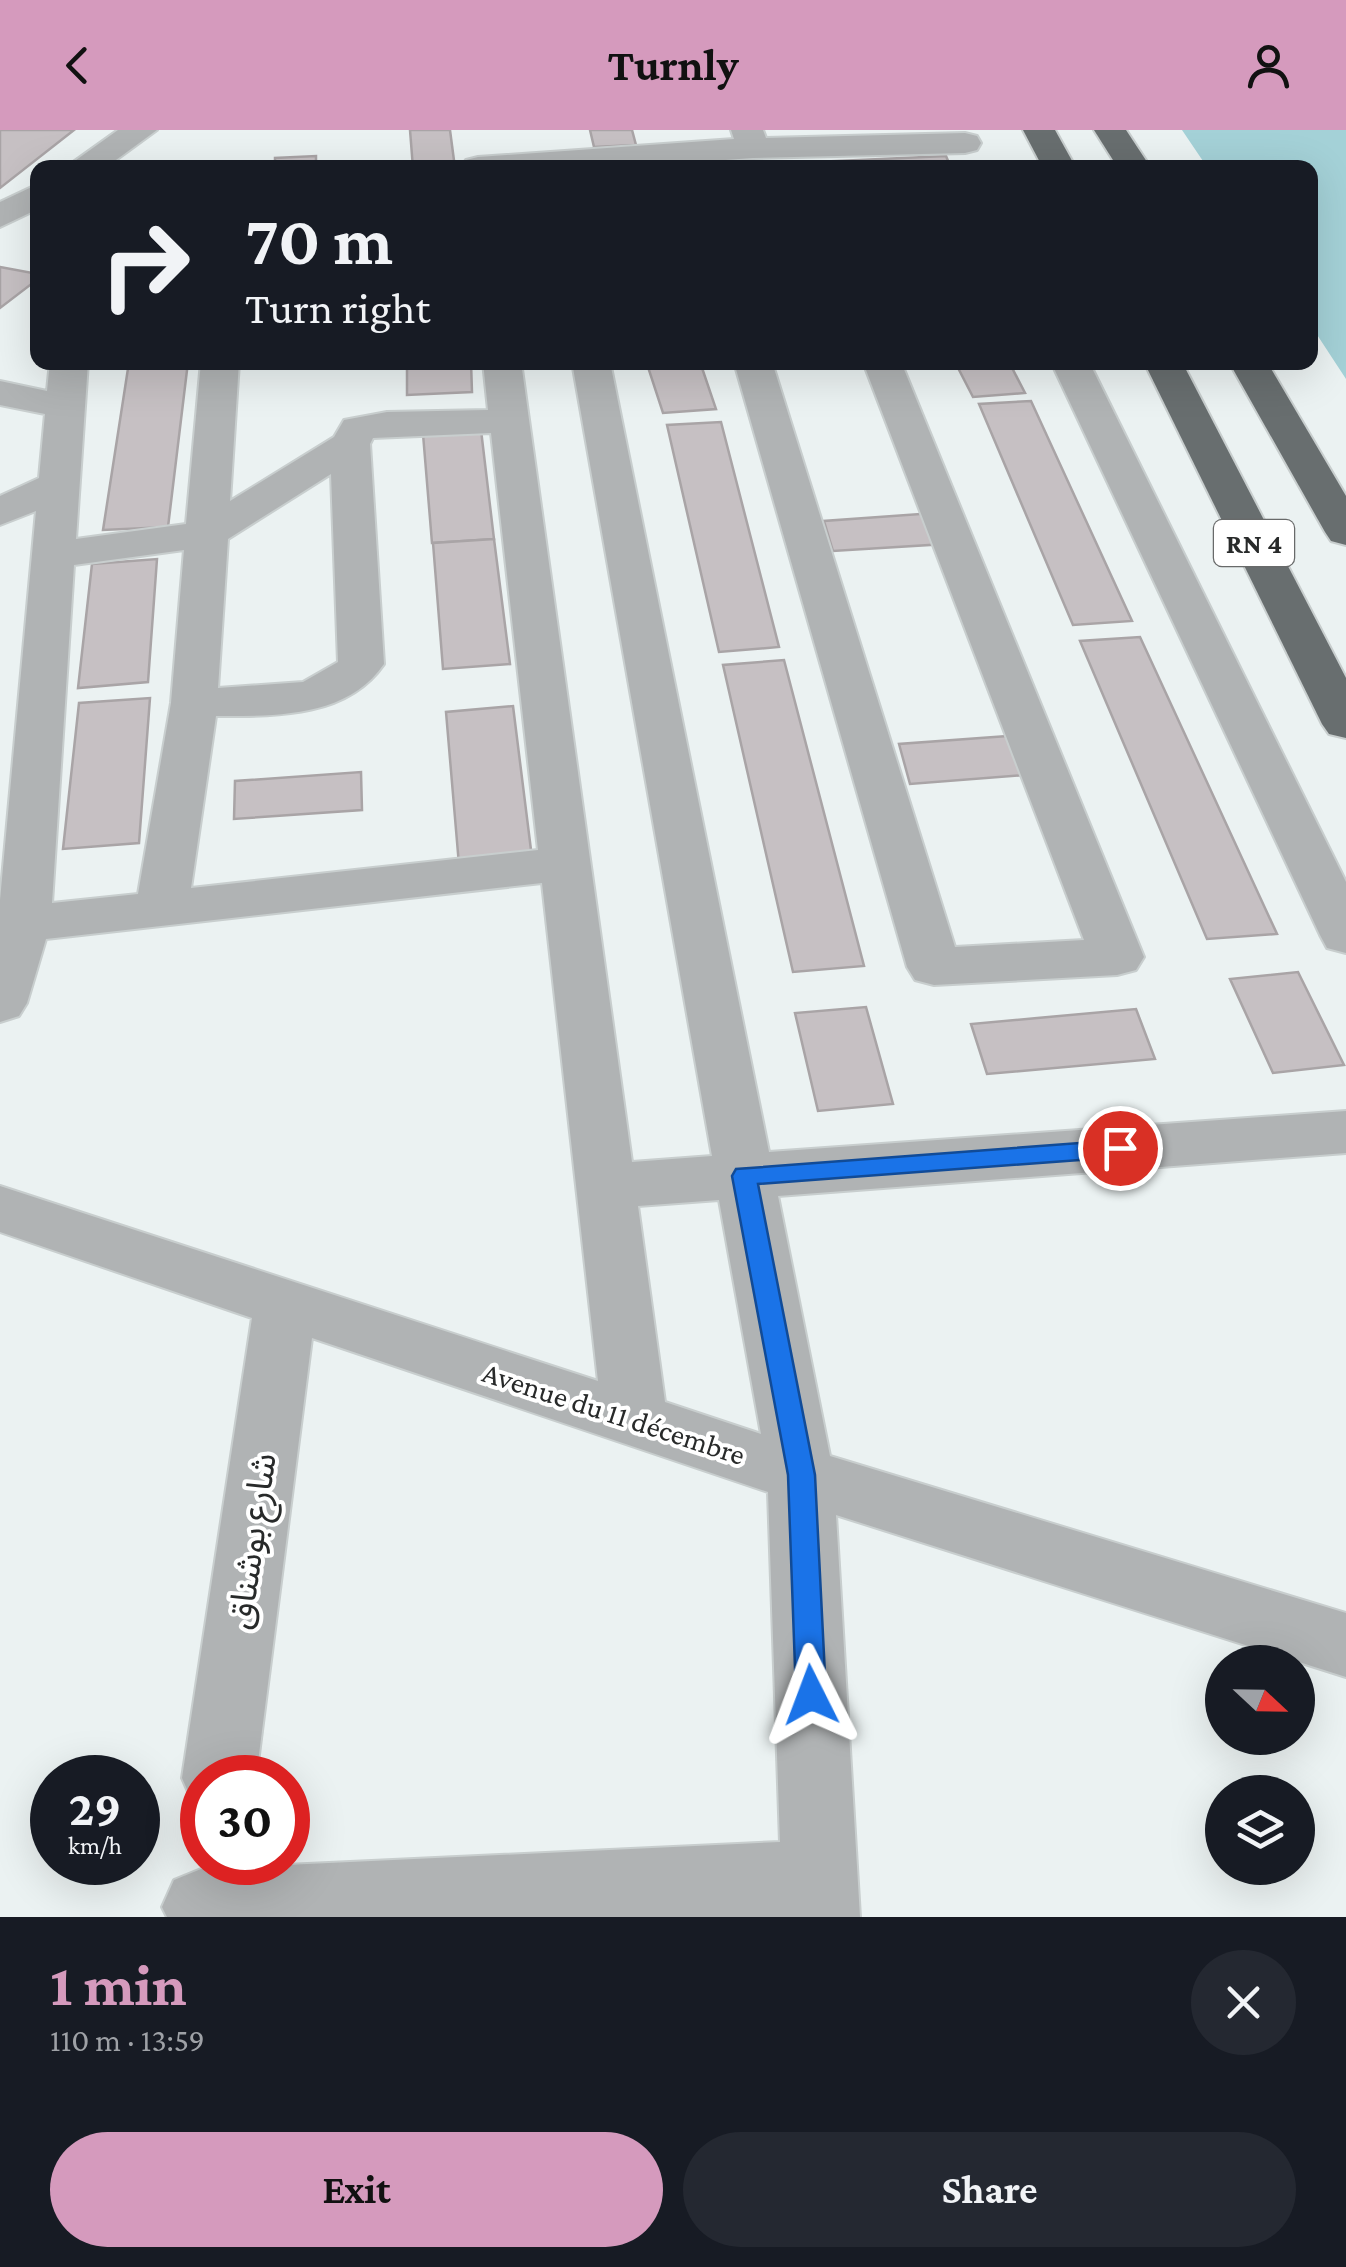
<!DOCTYPE html>
<meta charset="utf-8">
<style>
:root{--surface:#171b24;--page:#242831;--text:#f1f3f6;--muted:#9ea1a6;--accent:#d59abd}
body{margin:0;font-family:"Crimson Pro","Noto Sans Arabic",serif;background:var(--page);color:var(--text);height:100vh;display:flex;flex-direction:column;font-size:38px;white-space:nowrap}
*{box-sizing:border-box;margin:0}
p{font-size:32px;color:var(--muted)}
.icon{flex:none;width:55px;height:55px;fill:none;stroke:currentColor;stroke-width:2;stroke-linecap:round;stroke-linejoin:round}
.map{position:relative;height:1787px;overflow:hidden}
.panel{display:flex;flex-direction:column;background:var(--surface);flex:1}
.panel>*{flex:none}
.banner{position:absolute;left:30px;top:30px;width:1288px;height:210px;border-radius:20px;box-shadow:0 10px 40px #0002;background:#171b24;color:var(--text);overflow:hidden}
.needle{width:65px;rotate:112deg}
.controls{position:absolute;left:1205px;top:1515px;display:grid;gap:20px}
.controls a{display:grid;place-items:center;width:110px;height:110px;border-radius:50%;background:var(--surface);box-shadow:0 10px 40px #0002;font-size:50px}
.speed{position:absolute;left:30px;top:1625px;display:flex;gap:20px;font-size:50px;font-weight:700;text-align:center}
.speed>*{display:grid;place-content:center;width:130px;height:130px;border-radius:50%;background:var(--surface);box-shadow:0 10px 40px #0002;line-height:1}
.speed small{font-size:25px;font-weight:400}
.speed .limit{border:15px solid #d22;background:#fff;color:#111}
.pin{position:absolute;display:grid;place-items:center;width:85px;height:85px;color:#fff;margin:-42px;border:5px solid #fff;border-radius:50%;box-shadow:0 2px 10px #0007}
.me{position:absolute;width:110px;margin:-55px;rotate:357deg;stroke-linejoin:round;filter:drop-shadow(0 0 8px #0008)}
.turn{display:flex;align-items:center;gap:35px;height:210px;padding:0 50px;font-size:45px}
.turn .icon{width:130px;height:130px;stroke-width:2.5}
.turn b{display:block;font-size:70px;line-height:85px}
.round{display:grid;place-items:center;flex:none;width:105px;height:105px;border-radius:52px;background:var(--page)}
.summary{display:flex;align-items:center;justify-content:space-between;height:170px;padding:0 50px}
h1{font-size:60px;font-weight:700;line-height:75px;color:var(--accent)}
.button{display:flex;gap:20px;margin-top:auto;padding:20px 50px}
.button a{flex:1;height:115px;border-radius:60px;background:var(--accent);color:#111;font-size:40px;font-weight:700;line-height:115px;text-align:center}
.button a+a{background:var(--page);color:var(--text)}
header{display:flex;justify-content:space-between;align-items:center;height:130px;padding:0 50px;background:var(--accent);color:#111;font-size:45px;font-weight:700}
.map>svg:first-child{display:block}
</style>
<header><svg class="icon" aria-label="back" viewBox="0 0 24 24"><path d="M15 5l-7 7 7 7"/></svg>Turnly<svg class="icon" aria-label="person" viewBox="0 0 24 24"><circle cx="12" cy="8" r="4"/><path d="M4 21q1-7 8-7t8 7"/></svg></header>
<div class="map">
<svg width="1346" height="1787" viewBox="0 0 1346 1787">
<rect width="100%" height="100%" fill="#ebf2f2"/>
<polygon fill="#a4d1d7" points="1182,0 1346,0 1346,249 1310,194 1310,38 1207,37"/>
<g fill="#c6c0c3" stroke="#a9a4a6" stroke-width="2.5">
<polygon points="0,0 74,0 0,58"/>
<polygon points="410,0 450,0 455,38 413,38"/>
<polygon points="590,0 632,0 636,15 594,17"/>
<polygon points="316,26 316,38 275,38 275,28"/>
<polygon points="946,26 951,38 773,38 772,34"/>
<polygon points="0,137 38,144 38,149 0,178"/>
<polygon points="129,232 188,232 168,397 103,400"/>
<polygon points="407,232 471,232 472,262 407,265"/>
<polygon points="700,232 716,279 663,283 647,234"/>
<polygon points="955,232 1009,232 1025,263 973,267"/>
<polygon points="1031,271 1132,491 1073,495 979,274"/>
<polygon points="721,292 779,517 719,522 667,295"/>
<polygon points="481,300 494,409 432,413 423,304"/>
<polygon points="934,383 945,414 833,421 824,391"/>
<polygon points="494,409 510,534 443,539 433,413"/>
<polygon points="157,429 148,552 78,558 92,434"/>
<polygon points="1140,507 1277,804 1207,809 1080,511"/>
<polygon points="784,530 864,836 793,842 723,535"/>
<polygon points="150,568 139,713 63,719 79,573"/>
<polygon points="513,576 532,728 459,735 446,582"/>
<polygon points="1023,605 1038,644 910,654 899,614"/>
<polygon points="361,642 362,680 234,689 235,651"/>
<polygon points="1298,842 1344,935 1273,943 1230,849"/>
<polygon points="866,877 893,974 818,981 795,883"/>
<polygon points="1136,879 1155,929 987,944 971,894"/>
</g>
<g fill="none" stroke-linecap="round" stroke-linejoin="round">
<defs>
<g id="minor">
<polygon points="118,0 157,0 105,38 65,38"/>
<polygon points="731,0 763,0 766,8 965,3 977,6 981,13 977,20 965,23 753,28 615,38 461,37 466,30 478,27 734,9"/>
<polygon points="38,54 38,79 0,97 0,72"/>
<path d="M 50,232 L 88,232 L 76,409 L 186,394 L 201,232 L 239,232 L 230,371 L 334,307 L 344,290 L 387,282 L 488,280 L 483,232 L 521,232 L 632,1032 L 712,1026 L 572,232 L 610,232 L 769,1022 L 1346,981 L 1346,1023 L 778,1066 L 830,1326 L 1346,1483 L 1346,1547 L 836,1385 L 860,1787 L 167,1787 L 162,1777 L 174,1750 L 201,1739 L 780,1712 L 768,1362 L 312,1208 L 256,1648 L 202,1648 L 202,1677 L 193,1673 L 182,1648 L 252,1188 L 0,1102 L 0,1056 L 598,1251 L 542,753 L 46,809 L 27,873 L 19,886 L 0,892 L 0,770 L 36,381 L 0,395 L 0,366 L 39,348 L 45,284 L 0,275 L 0,251 L 47,261 ZM 491,303 L 538,720 L 191,758 L 216,586 C 275,586 347,588 384,534 L 370,314 L 373,308 ZM 331,344 L 338,532 L 303,552 L 218,558 L 228,409 ZM 184,420 L 171,573 L 138,764 L 52,773 L 74,435 ZM 719,1070 L 761,1304 L 665,1272 L 638,1076 Z"/>
<polygon points="734,232 772,232 955,817 1084,810 863,232 901,232 1144,827 1136,840 1117,845 934,855 915,850 907,837"/>
<polygon points="1051,232 1089,232 1346,752 1346,823 1327,818 1320,805"/>
</g>
<g id="highway">
<polygon points="1023,0 1055,0 1076,38 1043,38"/>
<polygon points="1094,0 1126,0 1151,38 1118,38"/>
<polygon points="1144,232 1182,232 1346,548 1346,608 1329,604 1322,594"/>
<polygon points="1229,232 1267,232 1346,366 1346,415 1331,411 1325,402"/>
</g>
</defs>
<use href="#minor" stroke="#c8cece" stroke-width="4"/>
<use href="#highway" stroke="#c8cece" stroke-width="4"/>
<use href="#minor" fill="#b0b3b4" fill-rule="evenodd"/>
<use href="#highway" fill="#686e6f" fill-rule="evenodd"/>
</g>
<polygon fill="#1a73e8" stroke="#114b97" stroke-width="2.5" points="1120,1010 1132,1018 1120,1027 758,1054 815,1345 826,1565 822,1575 811,1579 801,1575 796,1565 788,1345 732,1046 736,1039"/>
<g text-anchor="middle" dominant-baseline="central" stroke-width="8" stroke-linejoin="round" paint-order="stroke">
<rect fill="#fff" stroke="#686a6a" stroke-width="2.5" x="1214" y="390" width="80" height="46" rx="8"/>
<g font-size="28" font-weight="bold" fill="#282a2a">
<text x="1254" y="413">RN 4</text>
</g>
<g font-size="30" fill="#282a2a" stroke="#fff">
<text transform="translate(614 1283) rotate(18)">Avenue du 11 décembre</text>
</g>
<g font-size="35" fill="#282a2a" stroke="#fff">
<text transform="translate(252 1411) rotate(-82)">شارع بوشناق</text>
</g>
</g>
</svg>
<div class="controls">
<a><svg class="needle" viewBox="-14 -14 28 28"><path d="M0-13l5 13h-10z" fill="#e53935"/><path d="M0 13l5-13h-10z" fill="#9ea1a6"/></svg></a>
<a><svg class="icon" aria-label="layers" viewBox="0 0 24 24"><path d="M12 4l9 5-9 5-9-5zM3 14l9 5 9-5"/></svg></a>
</div>
<div class="speed"><div>29<small>km/h</small></div><div class="limit">30</div></div>
<div class="pin" style="left:1120px;top:1018px;background:#d93025"><svg class="icon" aria-label="arrive" viewBox="0 0 24 24"><path d="M6 21V4h12l-3 4 3 4H6"/></svg></div>
<svg class="me" style="left:811px;top:1565px" viewBox="-20 -20 40 40"><path d="M0-17L14 15 0 8-14 15z" fill="#1a73e8" stroke="#fff" stroke-width="4"/></svg>
<div class="banner">
<div class="turn"><svg class="icon" aria-label="right" viewBox="0 0 24 24"><path d="M7 20v-9h11M14 6l5 5-5 5"/></svg><div><b>70 m</b>Turn right</div></div>
</div>
</div>
<section class="panel">
<div class="summary"><div><h1>1 min</h1><p>110 m · 13:59</p></div><a class="round"><svg class="icon" aria-label="close" viewBox="0 0 24 24"><path d="M6 6l12 12M18 6L6 18"/></svg></a></div>
<div class="button"><a>Exit</a><a>Share</a></div>
</section>
